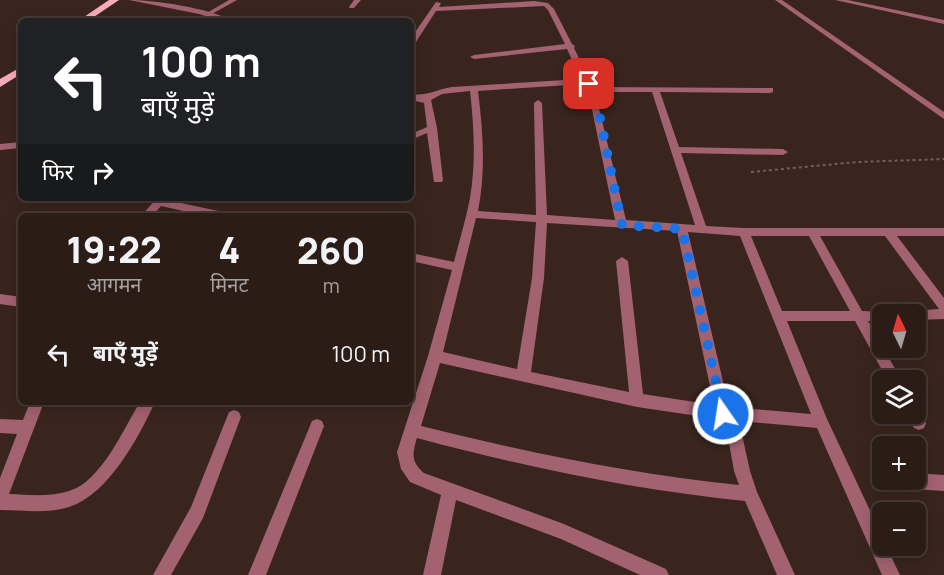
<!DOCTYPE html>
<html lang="hi">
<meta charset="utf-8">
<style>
:root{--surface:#2b1c16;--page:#33251f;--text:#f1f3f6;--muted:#a6a1a1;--line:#473a35}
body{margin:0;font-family:Manrope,"Noto Sans Devanagari",sans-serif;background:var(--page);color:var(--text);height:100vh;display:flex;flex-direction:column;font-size:22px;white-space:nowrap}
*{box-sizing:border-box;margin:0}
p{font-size:20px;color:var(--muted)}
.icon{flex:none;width:33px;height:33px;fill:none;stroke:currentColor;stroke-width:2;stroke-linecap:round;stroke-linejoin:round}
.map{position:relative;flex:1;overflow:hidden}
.drawer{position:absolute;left:18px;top:213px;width:396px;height:192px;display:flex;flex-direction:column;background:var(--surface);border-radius:9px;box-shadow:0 3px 15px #0003,0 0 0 2px var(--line)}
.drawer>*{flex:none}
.hud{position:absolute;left:18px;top:18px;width:396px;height:183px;border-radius:9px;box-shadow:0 3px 15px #0003,0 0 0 2px var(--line);background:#202124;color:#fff;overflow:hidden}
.needle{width:39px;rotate:355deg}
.fabs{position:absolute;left:872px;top:304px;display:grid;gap:12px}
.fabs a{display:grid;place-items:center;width:54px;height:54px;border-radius:9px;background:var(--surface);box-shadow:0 3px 15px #0003,0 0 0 2px var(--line);font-size:30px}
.pin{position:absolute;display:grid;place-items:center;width:51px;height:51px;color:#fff;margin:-26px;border-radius:12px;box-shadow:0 3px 9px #0006}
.me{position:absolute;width:66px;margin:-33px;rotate:347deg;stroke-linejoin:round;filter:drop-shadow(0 0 4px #0008)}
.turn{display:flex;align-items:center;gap:21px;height:126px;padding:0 24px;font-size:27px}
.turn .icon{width:78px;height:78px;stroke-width:2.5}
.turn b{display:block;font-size:42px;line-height:51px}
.then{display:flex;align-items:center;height:57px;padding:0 24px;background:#0003;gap:12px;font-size:22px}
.eta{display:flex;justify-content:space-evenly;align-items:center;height:102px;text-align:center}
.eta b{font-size:36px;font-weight:800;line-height:42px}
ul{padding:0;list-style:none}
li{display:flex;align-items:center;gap:18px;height:78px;padding:0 24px}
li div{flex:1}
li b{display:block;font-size:22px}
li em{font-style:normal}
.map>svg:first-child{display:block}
</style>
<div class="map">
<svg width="944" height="575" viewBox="0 0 944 575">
<rect width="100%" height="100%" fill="#39251d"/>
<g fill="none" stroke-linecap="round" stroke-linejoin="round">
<polyline stroke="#715f58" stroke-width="2" stroke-dasharray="3 3" stroke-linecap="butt" points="751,172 857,162 944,159"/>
<g fill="#a26270" fill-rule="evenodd">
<polygon points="229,0 237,0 210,15 205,14"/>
<polygon points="354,0 361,0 354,8 350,8 349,7"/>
<polygon points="775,0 782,0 944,112 944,119"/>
<path d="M 534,1 L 548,3 L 554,9 L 572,44 L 575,46 L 574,48 L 589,79 L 592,81 L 593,87 L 773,88 L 773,92 L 770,93 L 660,92 L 679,147 L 783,149 L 788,152 L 783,155 L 681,153 L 706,226 L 744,228 L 944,228 L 944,236 L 897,236 L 944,298 L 944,319 L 915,320 L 915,315 L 909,315 L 911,311 L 939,309 L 885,236 L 820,236 L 862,311 L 886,312 L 888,315 L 882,315 L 882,321 L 868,321 L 902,381 L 888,381 L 855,321 L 787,321 L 827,419 L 882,536 L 882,546 L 886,546 L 900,575 L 882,575 L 817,428 L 739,421 L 750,471 L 757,492 L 795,575 L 777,575 L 745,501 C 634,490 525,467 417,438 C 412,454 411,462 424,473 L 564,524 L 666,569 L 669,575 L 640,575 L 561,539 L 456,500 L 441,575 L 423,575 L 441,495 L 410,482 L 401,469 L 397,452 L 428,356 L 452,270 L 411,261 L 411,253 L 454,262 C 459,241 466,220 470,198 C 476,163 474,127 470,91 L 442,94 L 431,100 L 437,128 L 443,180 L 442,182 L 434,182 L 427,133 L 411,140 L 411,134 L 427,127 L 424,103 L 411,100 L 411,94 C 429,96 434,90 452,87 L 581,79 L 567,49 L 474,59 L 470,57 L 474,55 L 565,44 L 548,10 L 544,6 L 436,11 L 414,45 L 411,45 L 411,38 L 436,2 L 441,3 L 439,7 ZM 583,84 L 589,95 L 615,220 L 547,215 L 542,103 L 538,100 L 534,103 L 536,215 L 478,211 C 486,171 483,131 478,91 ZM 595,92 L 652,92 L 695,225 L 626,220 ZM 476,218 L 536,222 L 532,278 L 517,369 L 443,352 ZM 547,223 L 677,231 L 714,405 L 643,394 L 628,261 L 622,257 L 616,261 L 629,392 L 531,372 L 544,278 ZM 688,232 L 740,236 L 811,414 L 729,407 ZM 751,236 L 809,236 L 850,311 L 782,311 ZM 440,363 L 637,407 L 725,420 L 734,471 L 739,485 C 631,474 525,452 421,426 Z"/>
<polygon points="367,19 399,19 403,21 366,21"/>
<polygon points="21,142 21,148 0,150 0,144"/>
<polygon points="157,198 168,198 167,200 223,212 228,216 206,216 161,206 152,216 141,216"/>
<polygon points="0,294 21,297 21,307 0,304"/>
<path d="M 30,402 L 44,402 L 9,494 C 29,495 51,497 69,491 C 101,482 124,428 140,402 L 155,402 C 139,437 108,495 69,507 C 47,514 23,510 0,510 L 0,478 L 17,434 L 0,433 L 0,419 L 23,420 Z"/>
<polygon points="915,408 918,409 926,423 924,428 919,430 914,428 906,414 915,414"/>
<polygon points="234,410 239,412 241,417 203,518 171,575 153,575 191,507 229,412"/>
<polygon points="317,419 322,421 324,426 266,575 248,575 312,421"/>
<polygon points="915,473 944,475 944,491 897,488 892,485 889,480 915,480"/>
</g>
<g fill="#a26270" fill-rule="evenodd">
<path d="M 129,0 C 154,0 210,8 232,21 L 221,21 L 199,14 Z"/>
<polygon points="835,0 848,0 944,20 944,24"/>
</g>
<g fill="#fbacbc" fill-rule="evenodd">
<polygon points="109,0 119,0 88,21 78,21"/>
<polygon points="21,67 21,74 0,87 0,79"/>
</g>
</g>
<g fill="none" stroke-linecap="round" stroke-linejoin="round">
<polyline stroke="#1a73e8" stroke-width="10" stroke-dasharray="0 18" points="589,84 598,109 622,225 682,229 723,414"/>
</g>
</svg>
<div class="fabs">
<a><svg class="needle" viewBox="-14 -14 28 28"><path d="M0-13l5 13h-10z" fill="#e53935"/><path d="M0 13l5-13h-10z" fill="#a6a1a1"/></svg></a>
<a><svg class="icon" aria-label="layers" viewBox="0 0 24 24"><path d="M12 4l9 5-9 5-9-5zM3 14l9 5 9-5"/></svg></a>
<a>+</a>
<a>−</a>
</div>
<div class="pin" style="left:589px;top:84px;background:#d93025"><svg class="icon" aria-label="arrive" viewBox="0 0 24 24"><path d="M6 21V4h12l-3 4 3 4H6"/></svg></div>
<svg class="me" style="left:723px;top:414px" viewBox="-20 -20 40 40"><circle r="17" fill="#1a73e8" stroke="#fff" stroke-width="3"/><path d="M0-11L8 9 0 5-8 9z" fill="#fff"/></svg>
<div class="hud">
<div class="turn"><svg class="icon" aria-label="left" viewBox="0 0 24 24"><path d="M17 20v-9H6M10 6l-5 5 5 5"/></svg><div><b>100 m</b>बाएँ मुड़ें</div></div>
<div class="then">फिर<svg class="icon" aria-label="right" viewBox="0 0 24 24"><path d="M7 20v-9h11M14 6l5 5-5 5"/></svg></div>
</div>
<section class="drawer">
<div class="eta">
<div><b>19:22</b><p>आगमन</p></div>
<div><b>4</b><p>मिनट</p></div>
<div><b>260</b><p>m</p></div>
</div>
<ul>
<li><svg class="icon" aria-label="left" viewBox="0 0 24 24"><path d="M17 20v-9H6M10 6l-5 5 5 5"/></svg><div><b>बाएँ मुड़ें</b></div><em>100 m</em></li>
</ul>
</section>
</div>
